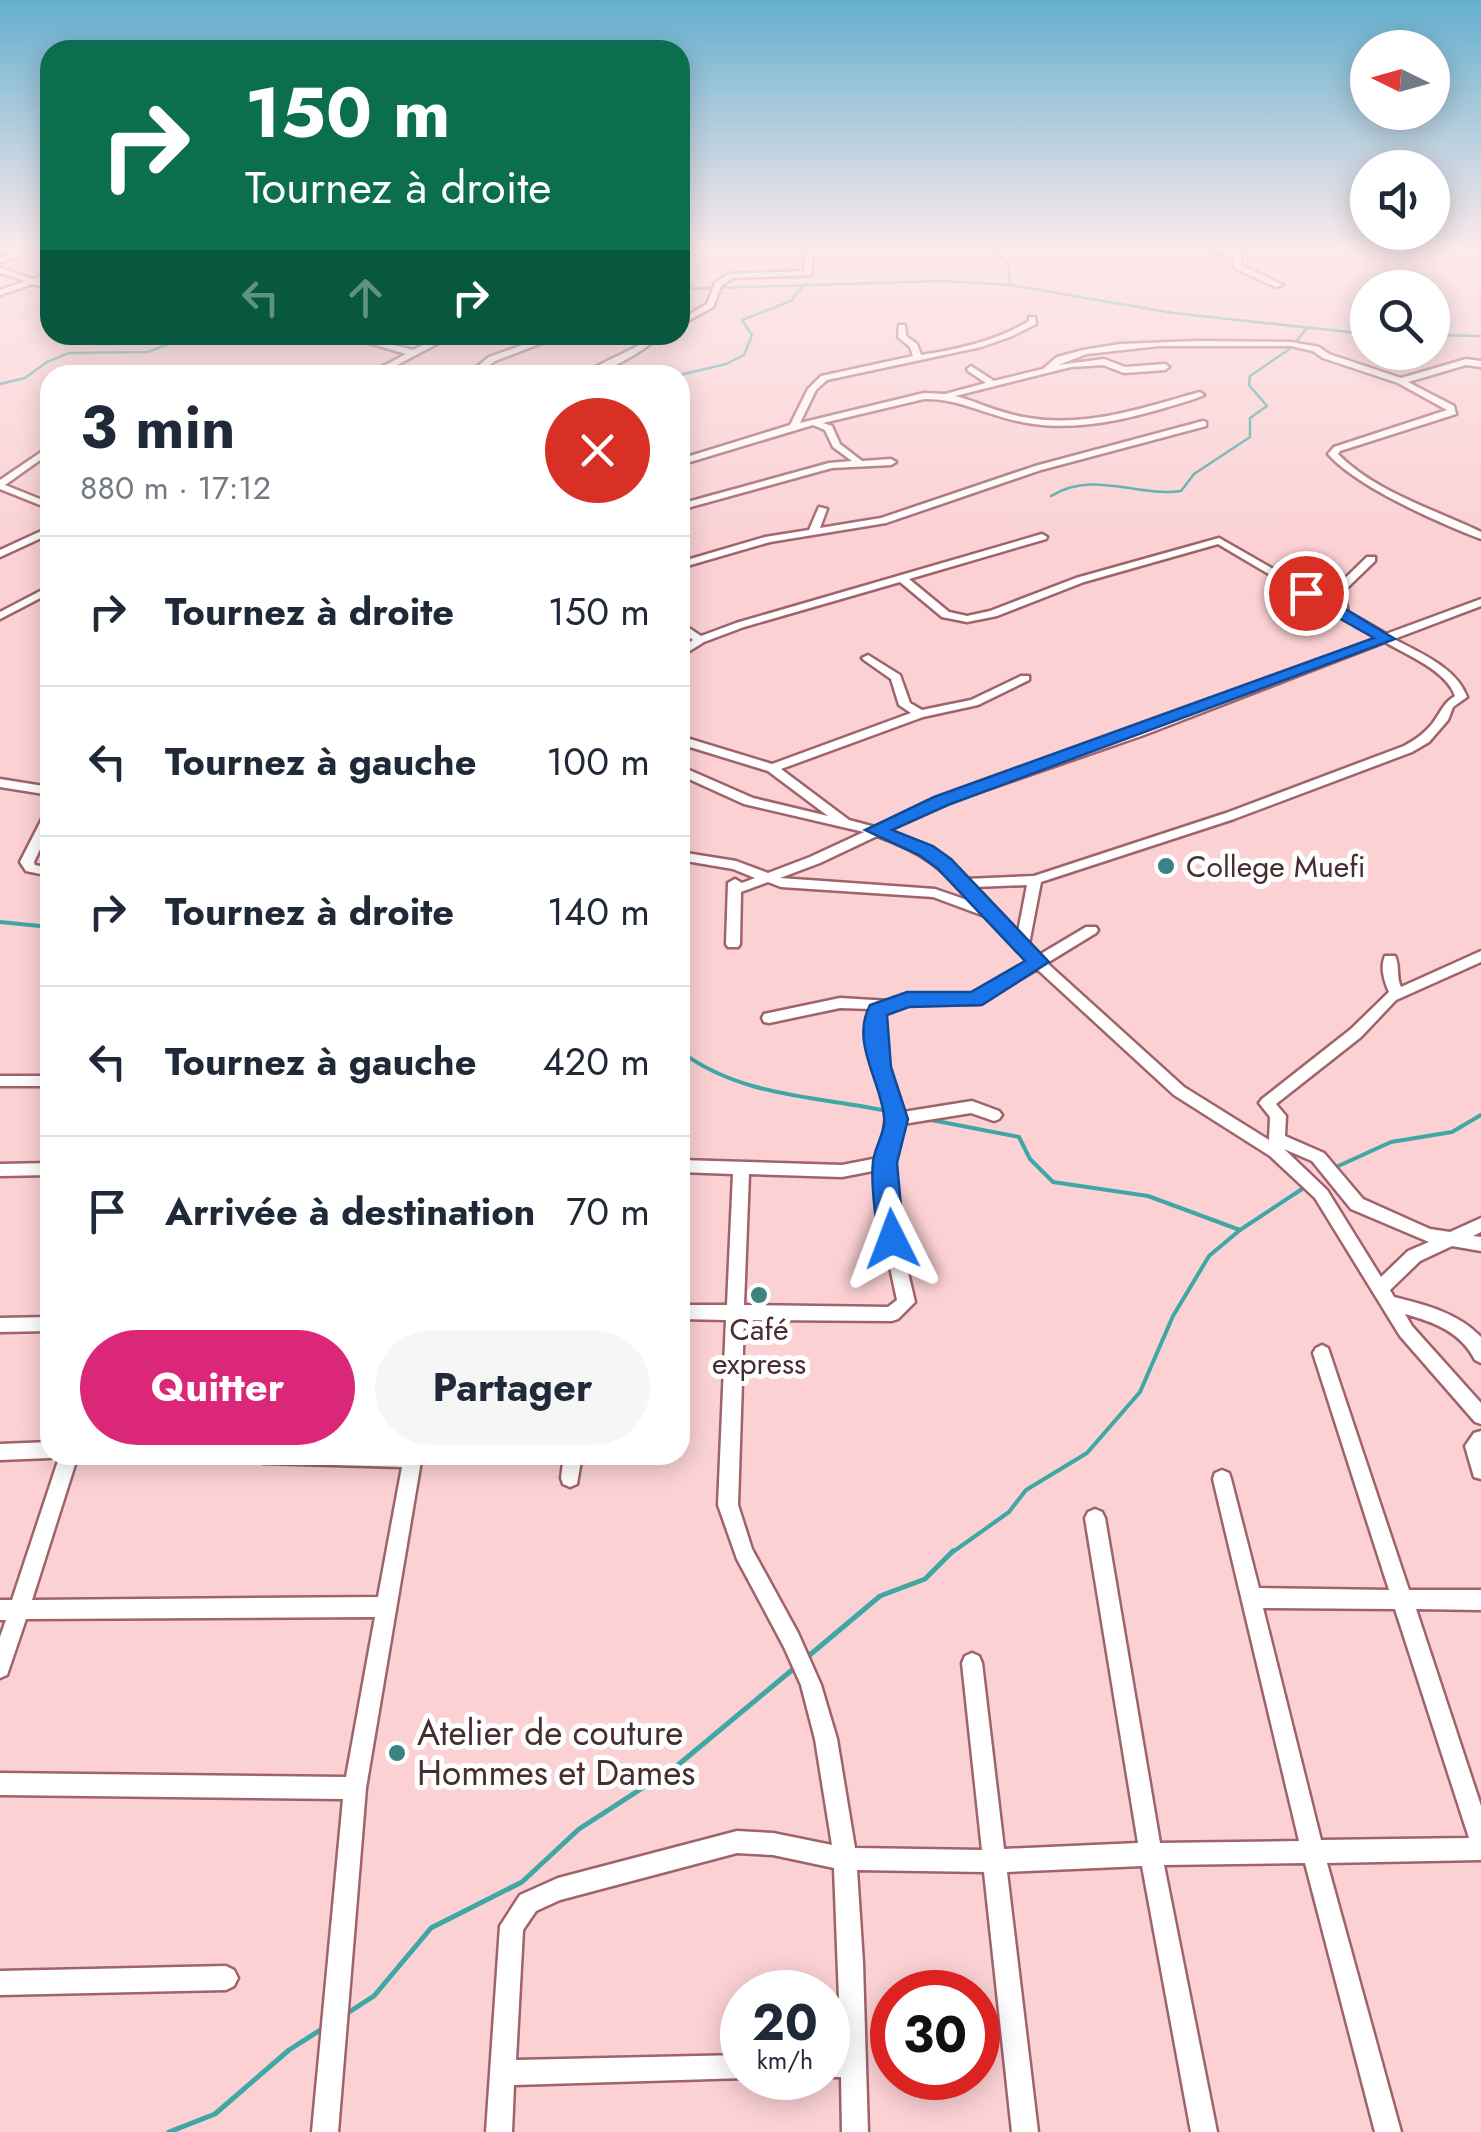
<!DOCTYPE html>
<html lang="fr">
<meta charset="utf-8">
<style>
:root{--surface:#fff;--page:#f6f6f7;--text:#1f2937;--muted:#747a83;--line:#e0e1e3;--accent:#db2777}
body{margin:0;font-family:Jost,sans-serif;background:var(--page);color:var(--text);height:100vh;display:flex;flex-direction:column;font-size:38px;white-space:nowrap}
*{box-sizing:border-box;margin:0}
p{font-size:32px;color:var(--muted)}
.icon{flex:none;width:55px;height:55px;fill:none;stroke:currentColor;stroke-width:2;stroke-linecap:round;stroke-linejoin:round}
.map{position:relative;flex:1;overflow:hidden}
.panel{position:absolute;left:40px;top:365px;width:650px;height:1100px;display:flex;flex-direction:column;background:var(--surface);border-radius:30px;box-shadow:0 5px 25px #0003}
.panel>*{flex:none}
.guide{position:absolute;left:40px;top:40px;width:650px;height:305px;border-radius:30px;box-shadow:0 5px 25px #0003;background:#0b6e4f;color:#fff;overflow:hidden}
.needle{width:65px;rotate:275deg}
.buttons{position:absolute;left:1350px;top:30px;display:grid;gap:20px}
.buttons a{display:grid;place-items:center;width:100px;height:100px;border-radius:50%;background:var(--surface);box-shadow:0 5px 25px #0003;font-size:50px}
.speed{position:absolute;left:720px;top:1970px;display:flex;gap:20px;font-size:50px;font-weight:700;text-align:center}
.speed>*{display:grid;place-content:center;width:130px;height:130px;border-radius:50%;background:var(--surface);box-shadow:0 5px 25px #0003;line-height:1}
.speed small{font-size:25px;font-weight:400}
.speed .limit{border:15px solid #d22;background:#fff;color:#111}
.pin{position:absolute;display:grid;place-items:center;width:85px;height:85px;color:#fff;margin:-42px;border:5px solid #fff;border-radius:50%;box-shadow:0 2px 10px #0007}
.me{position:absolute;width:110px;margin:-55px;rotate:357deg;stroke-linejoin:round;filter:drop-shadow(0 0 8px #0008)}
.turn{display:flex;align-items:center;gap:35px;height:210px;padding:0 40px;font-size:45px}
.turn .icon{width:130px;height:130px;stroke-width:2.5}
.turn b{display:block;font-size:70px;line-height:85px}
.lanes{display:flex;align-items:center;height:95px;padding:0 40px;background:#0003;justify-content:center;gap:50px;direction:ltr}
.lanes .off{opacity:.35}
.round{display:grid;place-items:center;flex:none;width:105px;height:105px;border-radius:52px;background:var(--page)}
.head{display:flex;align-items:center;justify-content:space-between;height:170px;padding:0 40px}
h1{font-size:60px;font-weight:700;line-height:75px}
.cta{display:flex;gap:20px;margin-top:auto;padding:20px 40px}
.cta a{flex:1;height:115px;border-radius:60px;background:var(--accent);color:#fff;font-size:40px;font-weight:700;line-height:115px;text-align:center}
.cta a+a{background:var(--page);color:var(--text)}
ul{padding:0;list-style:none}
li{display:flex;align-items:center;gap:30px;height:150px;padding:0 40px;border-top:2px solid var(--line)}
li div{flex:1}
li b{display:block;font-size:38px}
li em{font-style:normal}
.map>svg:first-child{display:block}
</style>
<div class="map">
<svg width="1481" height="2132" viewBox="0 0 1481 2132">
<rect width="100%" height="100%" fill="#fbd1d4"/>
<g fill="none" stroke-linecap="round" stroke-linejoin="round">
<g stroke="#3fa7a6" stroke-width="2.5">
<polyline points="992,249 1009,266 1010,285"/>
<polyline points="680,289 943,281 1010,285 1173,313 1368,334"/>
<polyline points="1432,335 1481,336"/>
<polyline points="680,375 726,364 744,355 752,335 742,320 791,301 802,287"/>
<polyline points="0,384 25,378 47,362 69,353 148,352 191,335"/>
<path d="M 1051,496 C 1094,470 1135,497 1181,491 L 1194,474 L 1250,437 L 1250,418 L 1267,406 L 1249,385 L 1250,376 L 1291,348 L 1306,329"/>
</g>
<g stroke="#3fa7a6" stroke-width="4">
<polyline points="0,922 50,927"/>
<path d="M 680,1051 C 741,1097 815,1096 887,1111"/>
<polyline points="926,1119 1019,1137 1030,1159 1053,1182 1148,1196 1240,1230"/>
<polyline points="1334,1168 1391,1142 1452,1132 1481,1115"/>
<polyline points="950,1554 1009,1512 1026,1490 1087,1453 1140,1392 1173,1316 1209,1256 1240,1230 1305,1187"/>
</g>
<g stroke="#3fa7a6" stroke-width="5">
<polyline points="805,1659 880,1596 925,1579 953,1551"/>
<polyline points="346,2014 374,1996 431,1928 522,1882 579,1829 678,1765 798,1665"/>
<polyline points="169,2132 215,2114 289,2050 325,2027"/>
</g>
<defs>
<g id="minor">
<polygon points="24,249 35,249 0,263 0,258"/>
<polygon points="809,249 816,249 813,256 811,275 733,278 721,286 713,307 680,325 680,320 707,304 715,283 728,274 804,271 805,256"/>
<polygon points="1208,249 1221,249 1241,254 1241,265 1283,285 1276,287 1234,268 1234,257"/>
<polygon points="0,268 33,279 50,273 50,278 40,281 50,284 50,289 33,284 0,295 0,290 26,281 0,273"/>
<path d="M 1029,317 L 1035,317 L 1036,324 L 1010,337 L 981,347 L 827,380 L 816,390 L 800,423 L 924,393 L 945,394 L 986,383 L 968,371 L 967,369 L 971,366 L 994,381 L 1043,369 L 1057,357 L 1083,350 L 1120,344 L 1198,341 L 1291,342 L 1319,347 L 1329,354 L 1401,378 L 1466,359 L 1481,361 L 1481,367 L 1466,365 L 1408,382 L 1454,406 L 1456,414 L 1340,451 L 1338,454 C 1375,492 1434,509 1481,532 L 1481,539 C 1439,523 1357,487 1328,454 L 1334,447 L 1447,410 L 1398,383 L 1323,358 L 1313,351 L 1291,346 L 1159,346 L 1087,354 L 1058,365 L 1104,359 L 1125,367 L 1165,364 L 1169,367 L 1165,370 L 1124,373 L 1103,365 L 1071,367 L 955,396 C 978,402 999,413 1023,417 C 1084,429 1142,408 1200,392 L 1204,395 C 1193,400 1180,403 1168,407 C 1120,421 1072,432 1022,422 C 988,416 959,398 924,399 L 823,423 L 832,426 L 840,444 L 862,461 L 891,459 L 896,462 L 891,465 L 832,468 L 680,510 L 680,504 L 829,463 L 852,461 L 833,447 L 825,430 L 813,425 L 680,465 L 680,459 L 790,425 L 808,389 L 821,376 L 913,356 L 910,347 L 898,337 L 899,325 L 905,325 L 906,336 L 917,344 L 921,355 C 959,349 996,341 1029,321 Z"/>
<polygon points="342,335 355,335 413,350 444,335 454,335 378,375 367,375 406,354"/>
<polygon points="551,335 563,335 495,361 476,375 467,375 489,357"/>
<path d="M 652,335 L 661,335 C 643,352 604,375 579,375 L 636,347 Z"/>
<polygon points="1203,421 1206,422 1206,426 1041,470 886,523 770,542 680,568 680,562 765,537 809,530 819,507 827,509 820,528 881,518 1035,466"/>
<polygon points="50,446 50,453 5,485 50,503 50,509 0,489 0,480"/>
<polygon points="50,527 50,534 0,557 0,550"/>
<path d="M 1042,534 L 1047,537 L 1046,539 L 909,579 L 949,612 L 967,616 L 990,611 L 1076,578 L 1219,538 L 1336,605 L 1335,588 L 1367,557 L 1375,557 L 1375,561 L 1344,591 L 1348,612 L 1386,634 L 1481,599 L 1481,606 L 1394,639 C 1420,653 1457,668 1467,697 L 1453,707 L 1448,720 L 1429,742 L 1412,752 L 1234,819 L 1041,882 L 1029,944 L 1039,955 L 1086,927 L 1096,927 L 1098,930 L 1096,933 L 1047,963 L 1184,1087 L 1269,1140 L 1270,1117 L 1259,1103 L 1262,1099 L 1351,1029 L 1389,992 C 1384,981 1380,967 1385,956 L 1395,956 C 1400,965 1396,977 1401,987 L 1481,951 L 1481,962 L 1396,1000 L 1361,1037 L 1276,1104 L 1286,1116 L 1285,1136 L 1324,1153 L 1363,1199 L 1430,1229 L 1450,1232 L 1481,1218 L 1481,1232 L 1473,1236 L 1481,1237 L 1481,1251 L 1452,1246 L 1420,1261 L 1390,1290 L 1394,1297 C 1426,1305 1458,1313 1481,1337 L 1481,1363 L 1475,1360 C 1461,1332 1434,1322 1405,1314 L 1412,1326 L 1481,1403 L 1481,1424 L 1475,1422 L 1400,1336 L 1315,1198 L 1270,1156 L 1174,1095 L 1037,969 L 979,1004 L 908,1005 L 884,1014 L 881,1020 L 888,1067 L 903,1112 L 972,1101 L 999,1111 L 1002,1115 L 999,1119 L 994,1121 L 971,1113 L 903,1124 L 893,1163 L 900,1239 L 915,1302 L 898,1319 L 892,1321 L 744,1320 L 738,1505 L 752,1549 L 798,1633 L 821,1685 L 837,1739 L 855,1848 L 982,1850 L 962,1663 L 965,1656 L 972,1653 L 979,1656 L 982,1663 L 1004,1849 L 1138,1843 L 1085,1518 L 1088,1512 L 1095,1509 L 1102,1512 L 1105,1518 L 1160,1843 L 1299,1841 L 1213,1479 L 1215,1473 L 1222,1470 L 1229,1473 L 1231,1479 L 1259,1588 L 1389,1590 L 1313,1353 L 1316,1348 L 1322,1345 L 1328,1348 L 1409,1590 L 1481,1590 L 1481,1610 L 1416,1609 L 1481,1806 L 1481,1860 L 1327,1863 L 1401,2132 L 1375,2132 L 1305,1863 L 1164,1865 L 1217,2132 L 1191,2132 L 1142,1866 L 1007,1872 L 1038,2132 L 1012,2132 L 984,1872 L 857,1870 L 863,1963 L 868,2132 L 842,2132 L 841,2077 L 828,2077 L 828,2053 L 841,2052 L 834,1868 L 773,1855 L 737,1853 L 560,1900 L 536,1911 L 523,1930 L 516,2060 L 742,2055 L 742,2078 L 746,2078 L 514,2085 L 512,2132 L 486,2132 L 500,1926 L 520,1895 L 558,1878 L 737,1831 L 773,1833 L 832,1845 L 815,1739 L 801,1685 L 784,1647 L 737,1559 L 718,1505 L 726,1320 L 680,1319 L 680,1305 L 727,1305 L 733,1174 L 680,1172 L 680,1160 L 842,1165 L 878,1158 L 889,1119 L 872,1067 L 867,1020 L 872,1009 L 840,1008 L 769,1023 L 764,1022 L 762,1018 L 764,1014 L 840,998 L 890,1001 L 907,995 L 971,995 L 1029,961 L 987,917 L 933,897 L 781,887 L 768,882 L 741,892 L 740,944 L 738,947 L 728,947 L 726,944 L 728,883 L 735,879 L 742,883 L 755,878 L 733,869 L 680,860 L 680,852 L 736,861 L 768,873 L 810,857 L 864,832 L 744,804 L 680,775 L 680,766 L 753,798 L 828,816 L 768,771 L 680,744 L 680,736 L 772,764 L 911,713 L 899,705 L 891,679 L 864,660 L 862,658 L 868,655 L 900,675 L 910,703 L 922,710 L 971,700 L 1021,676 L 1029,676 L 1029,680 L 978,705 L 923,717 L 781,769 L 849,820 L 875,827 L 937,798 L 1136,729 L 1377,638 L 1218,544 L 1084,582 L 997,616 L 967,622 L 942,617 L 900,582 L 744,627 L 704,642 L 680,657 L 680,649 L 693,640 L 680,630 L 680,622 L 701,636 L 736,623 ZM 1385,642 C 1407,655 1447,671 1455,696 C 1442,704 1441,713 1432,724 C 1424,734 1415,740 1404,746 L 1226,813 L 1034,876 L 966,879 C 943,855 918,842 887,831 L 945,804 L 1144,735 ZM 877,836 C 924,853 939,866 973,902 L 935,889 L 780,878 L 820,863 ZM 1027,885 L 1018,932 L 974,887 ZM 1284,1149 L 1312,1161 L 1351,1209 L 1429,1242 L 1408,1251 L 1381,1277 L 1327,1190 ZM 878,1170 L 884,1239 L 897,1300 L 888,1307 L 744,1305 L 749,1174 L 842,1177 ZM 1263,1608 L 1395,1609 L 1469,1838 L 1321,1840 Z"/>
<polygon points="50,586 50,593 0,619 0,612"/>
<polygon points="0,779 50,787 50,795 0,787"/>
<polygon points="50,811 50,828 34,862 35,865 50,868 50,876 26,871 20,862 44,815"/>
<rect x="0" y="1076" width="50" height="10"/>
<polygon points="50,1163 50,1175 0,1176 0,1164"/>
<polygon points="50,1317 50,1331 0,1332 0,1318"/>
<polygon points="1481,1431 1481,1479 1474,1477 1465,1446 1474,1433"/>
<polygon points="50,1442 50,1455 57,1456 50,1458 0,1460 0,1444"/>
<polygon points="60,1455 78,1455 32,1600 378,1597 402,1467 263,1463 256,1461 254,1455 422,1455 366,1788 338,2132 312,2132 343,1799 0,1795 0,1773 346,1777 375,1617 26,1619 7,1675 0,1678 0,1637 6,1620 0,1620 0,1600 12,1600"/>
<polygon points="564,1455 582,1455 577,1484 570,1487 563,1484 561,1478"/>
<polygon points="226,1966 234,1970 238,1978 234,1986 226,1990 0,1995 0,1971"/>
</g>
</defs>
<use href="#minor" stroke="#9f6369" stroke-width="5"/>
<use href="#minor" fill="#fff" fill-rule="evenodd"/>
</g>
<linearGradient id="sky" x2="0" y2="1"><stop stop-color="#64afce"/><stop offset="0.45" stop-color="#fdeaec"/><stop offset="1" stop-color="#fdeaec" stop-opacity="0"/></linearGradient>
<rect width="1481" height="548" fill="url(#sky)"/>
<path fill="#1a73e8" stroke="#114b97" stroke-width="2.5" d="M 1300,589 L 1312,589 L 1395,639 L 948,805 L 892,830 L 933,846 L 951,859 L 1049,962 L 982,1005 L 909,1007 L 887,1015 L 891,1067 L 908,1119 L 897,1163 L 904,1239 L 900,1246 L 883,1246 C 875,1232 871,1179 873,1162 C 874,1148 886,1132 884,1117 C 881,1081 850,1042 870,1005 L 907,992 L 971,992 L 1025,961 L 937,868 L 919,855 L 865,830 L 934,797 L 1374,638 L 1300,596 Z"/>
<g fill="#3a8382" stroke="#fefefe" stroke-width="4">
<circle cx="1166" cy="866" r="10"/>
<circle cx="759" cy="1295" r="10"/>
<circle cx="397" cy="1753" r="10"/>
</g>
<g text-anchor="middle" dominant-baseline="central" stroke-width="10" stroke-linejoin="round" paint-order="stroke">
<g font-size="30" fill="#482d30" stroke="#fefefe" text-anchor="start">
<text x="1186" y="866">College Muefi</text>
<text x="759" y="1329" text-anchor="middle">Café<tspan x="759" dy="34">express</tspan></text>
</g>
<g font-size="35" fill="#482d30" stroke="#fefefe" text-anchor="start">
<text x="417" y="1733">Atelier de couture<tspan x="417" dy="40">Hommes et Dames</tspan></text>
</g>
</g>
</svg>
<div class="buttons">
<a><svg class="needle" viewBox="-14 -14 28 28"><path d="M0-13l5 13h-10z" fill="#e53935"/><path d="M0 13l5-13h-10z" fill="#747a83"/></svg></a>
<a><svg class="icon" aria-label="sound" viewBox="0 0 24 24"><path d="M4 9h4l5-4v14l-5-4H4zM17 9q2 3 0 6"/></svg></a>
<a><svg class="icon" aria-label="search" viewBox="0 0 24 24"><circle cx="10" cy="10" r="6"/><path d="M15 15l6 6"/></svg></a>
</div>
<div class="speed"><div>20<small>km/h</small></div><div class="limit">30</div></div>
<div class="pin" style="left:1306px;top:593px;background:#d93025"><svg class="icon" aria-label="arrive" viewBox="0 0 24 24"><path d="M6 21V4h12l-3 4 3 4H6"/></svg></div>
<svg class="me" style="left:892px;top:1239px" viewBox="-20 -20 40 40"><path d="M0-17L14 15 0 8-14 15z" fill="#1a73e8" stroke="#fff" stroke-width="4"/></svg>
<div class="guide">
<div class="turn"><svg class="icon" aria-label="right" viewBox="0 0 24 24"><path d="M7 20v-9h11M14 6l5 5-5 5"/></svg><div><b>150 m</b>Tournez à droite</div></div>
<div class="lanes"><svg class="icon off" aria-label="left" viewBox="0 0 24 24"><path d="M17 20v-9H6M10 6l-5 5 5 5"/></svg><svg class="icon off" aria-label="ahead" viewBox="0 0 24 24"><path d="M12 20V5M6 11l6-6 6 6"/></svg><svg class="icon" aria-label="right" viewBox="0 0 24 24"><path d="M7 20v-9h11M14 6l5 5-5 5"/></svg></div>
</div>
<section class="panel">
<div class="head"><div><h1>3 min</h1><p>880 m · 17:12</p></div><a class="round" style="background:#d93025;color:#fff"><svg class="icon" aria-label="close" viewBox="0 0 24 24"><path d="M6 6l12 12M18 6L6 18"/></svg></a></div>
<ul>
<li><svg class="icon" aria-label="right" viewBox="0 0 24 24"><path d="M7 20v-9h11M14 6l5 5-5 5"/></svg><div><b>Tournez à droite</b></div><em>150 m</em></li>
<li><svg class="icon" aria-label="left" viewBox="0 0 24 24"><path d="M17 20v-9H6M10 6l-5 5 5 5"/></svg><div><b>Tournez à gauche</b></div><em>100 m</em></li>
<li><svg class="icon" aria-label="right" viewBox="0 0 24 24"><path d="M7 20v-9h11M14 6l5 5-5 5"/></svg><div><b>Tournez à droite</b></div><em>140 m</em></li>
<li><svg class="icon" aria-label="left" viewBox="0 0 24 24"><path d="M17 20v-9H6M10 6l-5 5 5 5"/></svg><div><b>Tournez à gauche</b></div><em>420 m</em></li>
<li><svg class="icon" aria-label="arrive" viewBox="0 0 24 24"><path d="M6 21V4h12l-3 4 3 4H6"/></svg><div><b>Arrivée à destination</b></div><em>70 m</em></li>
</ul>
<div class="cta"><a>Quitter</a><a>Partager</a></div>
</section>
</div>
